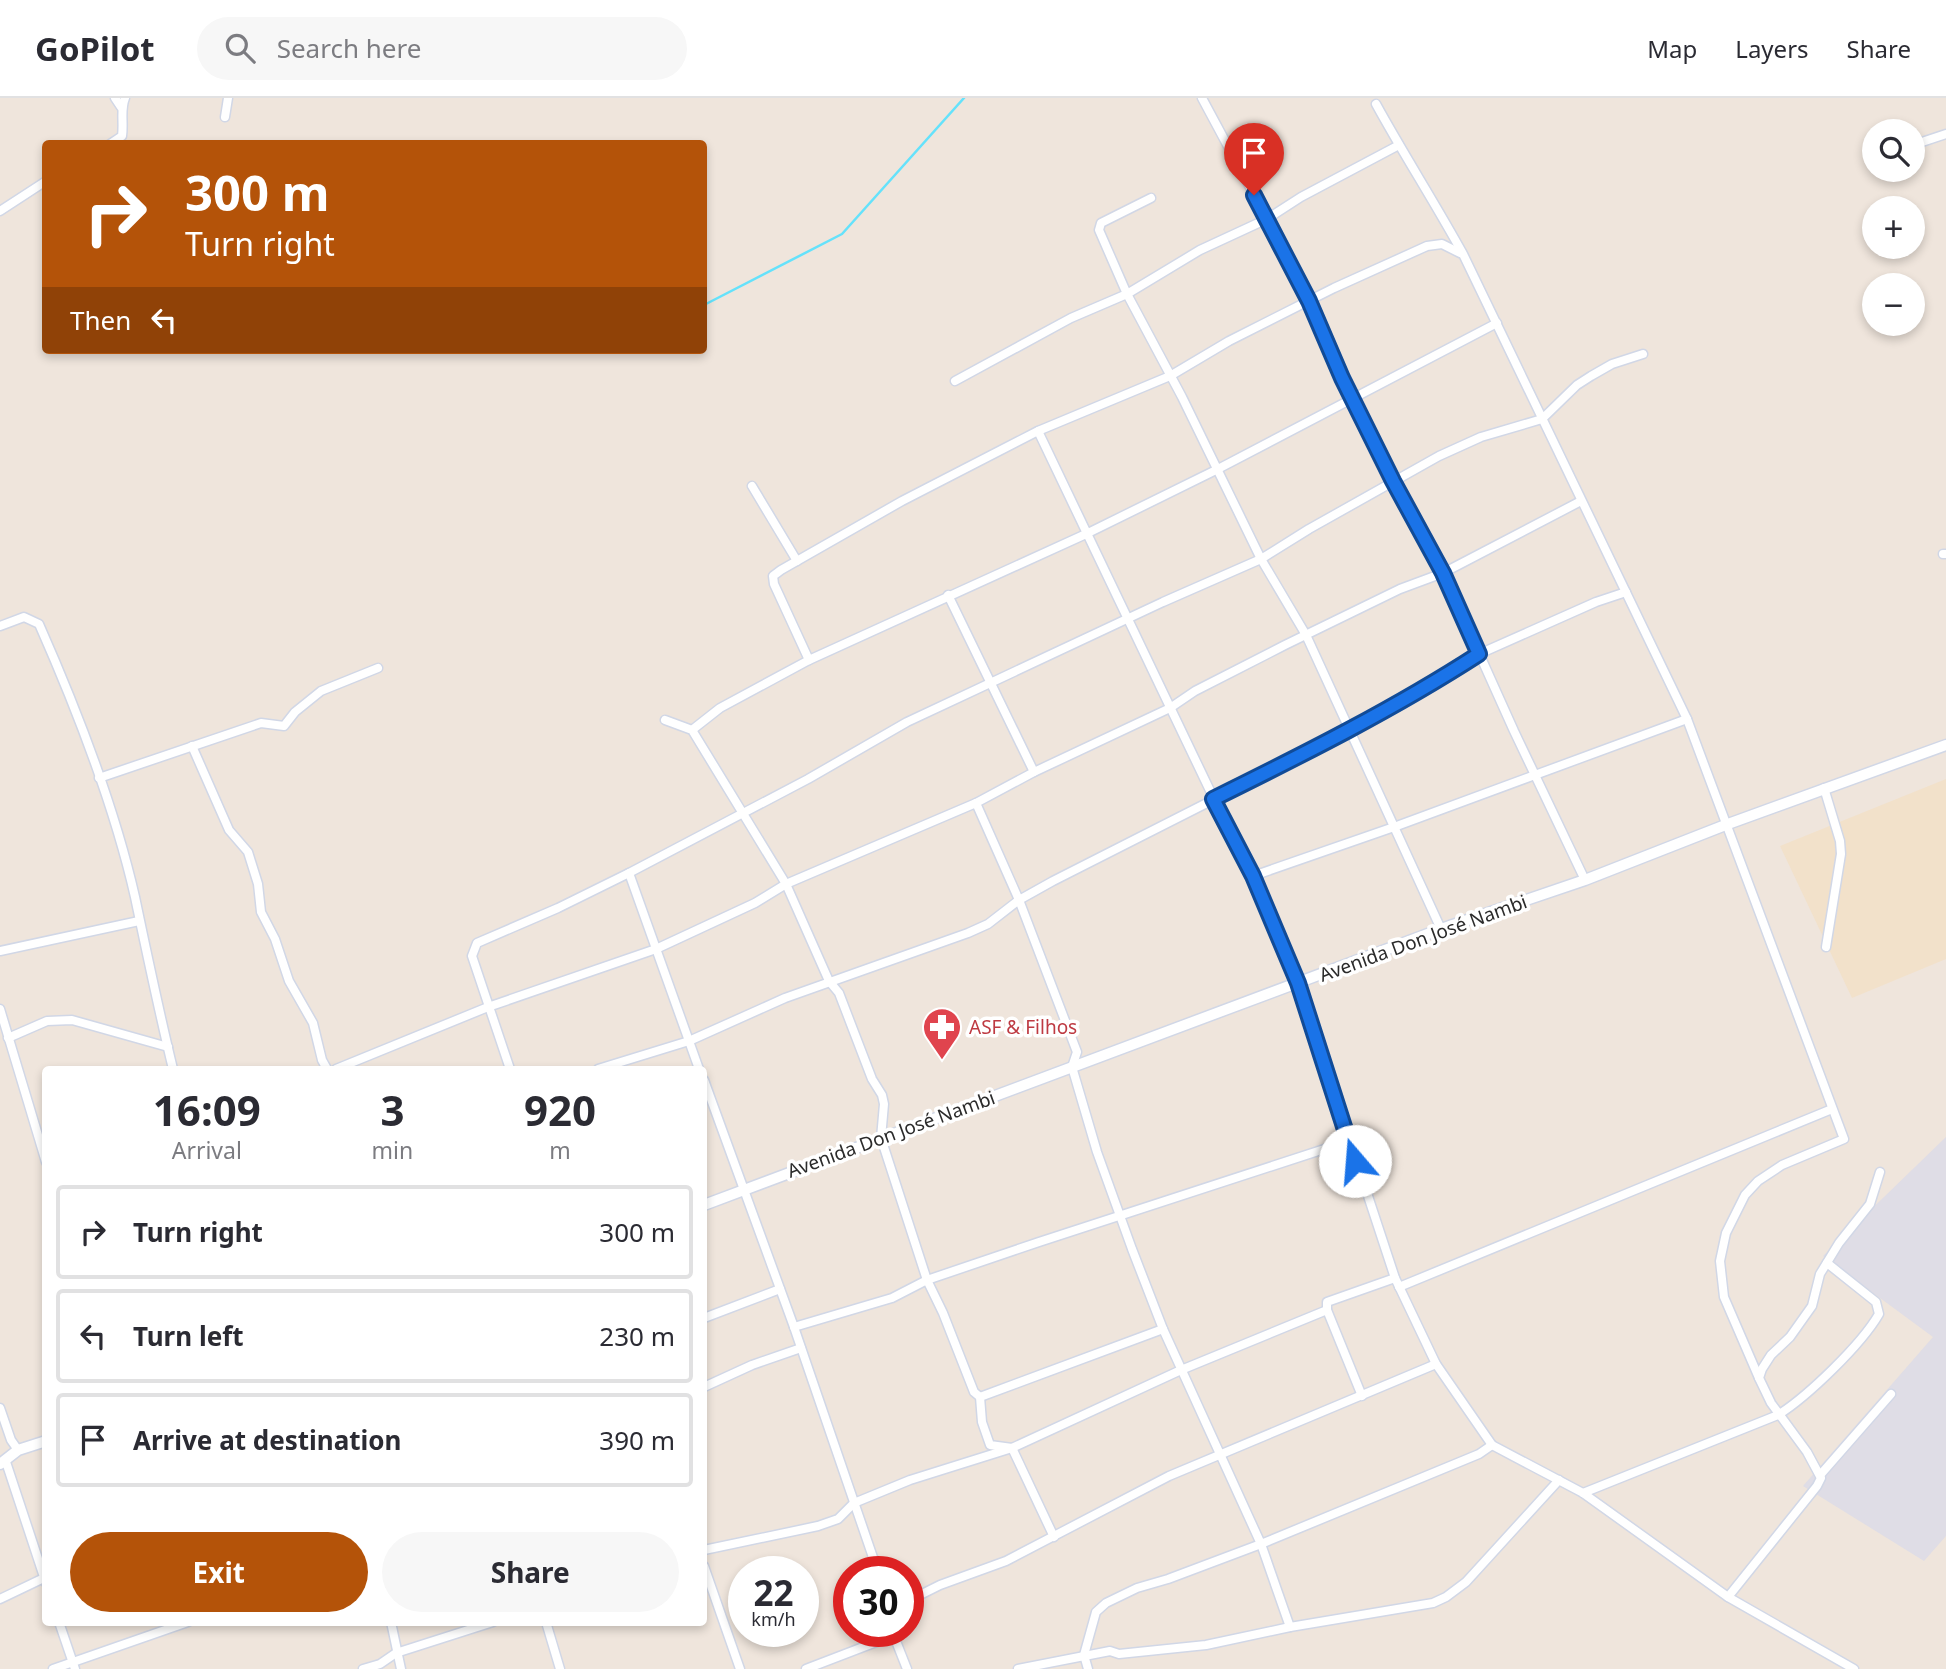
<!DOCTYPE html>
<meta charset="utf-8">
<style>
:root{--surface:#fff;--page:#f7f7f7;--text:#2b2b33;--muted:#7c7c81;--line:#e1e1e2;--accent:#b45309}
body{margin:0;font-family:"Noto Sans",sans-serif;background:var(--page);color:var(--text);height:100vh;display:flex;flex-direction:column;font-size:26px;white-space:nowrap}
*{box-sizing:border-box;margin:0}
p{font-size:23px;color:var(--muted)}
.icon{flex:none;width:38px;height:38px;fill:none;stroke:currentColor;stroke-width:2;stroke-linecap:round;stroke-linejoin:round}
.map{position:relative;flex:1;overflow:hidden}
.details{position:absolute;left:42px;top:968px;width:665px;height:560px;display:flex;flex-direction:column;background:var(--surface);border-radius:7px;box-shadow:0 4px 10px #0003}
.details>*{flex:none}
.banner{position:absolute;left:42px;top:42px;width:665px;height:214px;border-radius:7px;box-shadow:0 4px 10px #0003;background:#b45309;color:#fff;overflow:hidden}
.buttons{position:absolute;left:1862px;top:21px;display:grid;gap:14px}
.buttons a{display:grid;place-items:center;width:63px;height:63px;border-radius:50%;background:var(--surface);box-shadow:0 4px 10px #0003;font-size:35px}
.speed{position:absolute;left:728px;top:1458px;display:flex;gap:14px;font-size:35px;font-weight:700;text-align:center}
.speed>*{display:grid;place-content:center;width:91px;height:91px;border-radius:50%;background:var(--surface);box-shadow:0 4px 10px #0003;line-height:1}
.speed small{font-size:18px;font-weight:400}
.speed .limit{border:10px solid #d22;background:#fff;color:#111}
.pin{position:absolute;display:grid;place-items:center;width:60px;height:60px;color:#fff;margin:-72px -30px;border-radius:50% 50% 50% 0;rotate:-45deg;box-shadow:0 0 7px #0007}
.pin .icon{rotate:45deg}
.me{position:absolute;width:77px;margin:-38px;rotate:342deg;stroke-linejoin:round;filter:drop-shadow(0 0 5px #0008)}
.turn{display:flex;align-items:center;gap:24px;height:147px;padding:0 28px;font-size:32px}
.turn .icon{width:91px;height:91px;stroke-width:2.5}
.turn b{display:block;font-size:49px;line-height:60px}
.then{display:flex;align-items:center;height:66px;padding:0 28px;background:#0003;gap:14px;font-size:26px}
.eta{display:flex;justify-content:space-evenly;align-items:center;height:119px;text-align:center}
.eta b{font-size:42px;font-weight:700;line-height:49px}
.action{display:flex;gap:14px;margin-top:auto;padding:14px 28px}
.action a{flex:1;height:80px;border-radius:42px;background:var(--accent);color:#fff;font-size:28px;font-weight:700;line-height:80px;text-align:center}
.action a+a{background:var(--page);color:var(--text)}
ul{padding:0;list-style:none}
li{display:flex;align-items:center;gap:21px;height:94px;margin:0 14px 10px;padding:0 14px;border:4px solid var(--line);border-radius:7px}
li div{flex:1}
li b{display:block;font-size:26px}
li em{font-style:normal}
header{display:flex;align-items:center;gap:42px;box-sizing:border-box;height:98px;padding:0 35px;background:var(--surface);border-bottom:2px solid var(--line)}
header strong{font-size:33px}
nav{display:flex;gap:38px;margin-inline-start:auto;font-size:24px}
.search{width:490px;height:63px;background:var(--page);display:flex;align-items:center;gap:18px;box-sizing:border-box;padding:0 24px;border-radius:38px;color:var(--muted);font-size:26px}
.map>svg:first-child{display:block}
</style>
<header>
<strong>GoPilot</strong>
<div class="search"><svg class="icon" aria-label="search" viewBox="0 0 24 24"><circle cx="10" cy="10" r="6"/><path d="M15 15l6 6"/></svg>Search here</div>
<nav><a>Map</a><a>Layers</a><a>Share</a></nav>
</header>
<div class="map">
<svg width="1946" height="1571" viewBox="0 0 1946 1571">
<rect width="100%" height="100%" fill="#efe5dc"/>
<polygon fill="#dfdde6" points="1946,1039 1946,1438 1924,1463 1803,1388 1933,1239 1823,1158"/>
<polygon fill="#f2e1ca" points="1946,681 1946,861 1852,900 1780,748"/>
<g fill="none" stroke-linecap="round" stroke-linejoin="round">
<polyline stroke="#65e2fb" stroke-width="2.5" points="704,207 842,136 964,0"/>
<defs>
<g id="minor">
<polyline points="115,0 121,9"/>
<polyline points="1202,0 1267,121 1309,203 1342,280 1393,383 1443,475 1514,633 1585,782"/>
<path d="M 1376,6 C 1404,57 1435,105 1463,156 L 1687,621 L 1844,1041 L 1782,1067 L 1758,1083 L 1745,1097 L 1726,1135 L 1720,1163 L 1724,1199 L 1759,1280"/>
<polyline points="225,19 228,0"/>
<path d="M 110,46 L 122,38 C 124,24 120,12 125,0"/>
<polyline points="1913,47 1946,36"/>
<polyline points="1151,100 1101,125 1099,132 1127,196 1182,299 1261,461 1306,537 1441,831"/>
<polyline points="0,113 46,83"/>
<polyline points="955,283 1071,220 1127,196 1200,152 1267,121 1301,99 1399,47"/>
<polyline points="1038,333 1214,701 1253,778 1298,885 1395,1180 1436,1266 1492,1347 1583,1395 1728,1499 1854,1571"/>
<polyline points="752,388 797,463"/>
<polyline points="1943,456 1946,456"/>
<polyline points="948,497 1034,674"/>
<path d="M 0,528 L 24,519 L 39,526 C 77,612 114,707 135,799 C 147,856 159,914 173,971"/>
<polyline points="809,562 774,486 773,478 781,472 902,403 1038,333 1170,278 1229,243 1334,190 1427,148 1442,146 1460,155"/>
<polyline points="665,622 692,632 786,786 829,883 839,895 872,981 882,997 884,1006 881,1040 927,1182 943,1215 974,1294 980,1299 982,1324 990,1347 1012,1350 1054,1439"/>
<polyline points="692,632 720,610 809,562 1086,436 1216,372 1497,225"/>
<polyline points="192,648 229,732 248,754 258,786 261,814 275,841 289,883 313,925 322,962 327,971"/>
<polyline points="99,680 261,625 284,628 295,614 321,593 378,570"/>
<polyline points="1824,690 1840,743 1841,756 1826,849"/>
<polyline points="976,705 1019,802 1077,954 1072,969 1097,1054 1132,1151 1163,1231 1261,1446 1290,1529"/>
<polyline points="629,775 699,971"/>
<polyline points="1253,778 1394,729 1687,621"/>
<polyline points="0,853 139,823"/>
<polyline points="0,911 46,1064"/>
<polyline points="8,940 47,923 72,922 168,949"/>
<polyline points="336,971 488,909 656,851 755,805 786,786 976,705 1034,674 1170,610 1195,593 1285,547 1400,491 1443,475 1581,403"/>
<polyline points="510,971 472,858 477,845 558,810 629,775 808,681 907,624 1163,504 1261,461 1309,431 1439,358 1481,339 1542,321 1577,287 1591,278 1612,266 1643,256"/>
<polyline points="598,971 689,943 785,900 968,835 988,826 1019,802 1053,783 1349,633 1439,582 1479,556 1596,504 1626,494"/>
<polyline points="704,982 794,1229 878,1474"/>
<polyline points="1399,1189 1832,1011"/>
<polyline points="704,1220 780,1191"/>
<polyline points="794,1229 892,1200 927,1182 1039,1144 1349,1043"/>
<polyline points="704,1289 752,1267 801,1250"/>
<polyline points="1362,1298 1327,1212 1327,1204 1395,1180"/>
<polyline points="980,1299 1163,1231"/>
<polyline points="0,1310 11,1342 18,1352"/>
<polyline points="6,1364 46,1485"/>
<polyline points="1821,1376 1891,1296"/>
<path d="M 1583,1395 L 1778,1317 C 1808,1298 1861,1247 1879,1216 L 1876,1204 L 1827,1165"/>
<polyline points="704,1452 818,1428 838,1421 854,1405 910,1382 1012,1350 1181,1272 1327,1212"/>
<polyline points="704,1468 740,1571"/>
<polyline points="1728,1499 1817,1388 1821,1380 1807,1354 1771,1305 1759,1280 1762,1271 1771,1257 1790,1239 1812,1208 1820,1176 1839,1145 1870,1106 1880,1074"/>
<polyline points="0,1501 46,1479"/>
<polyline points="908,1503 940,1487 1006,1463 1169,1378 1436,1266"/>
<polyline points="59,1524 75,1571"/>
<polyline points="391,1524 401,1571"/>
<polyline points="546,1524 560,1571"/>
<polyline points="892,1533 907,1571"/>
<polyline points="53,1571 188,1524"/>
<polyline points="363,1571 380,1566 396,1555 493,1524"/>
<polyline points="806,1571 892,1538"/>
<polyline points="1018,1571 1110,1553 1119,1556 1206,1547 1290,1529 1433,1505 1446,1499 1466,1484 1559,1382"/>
<polyline points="1088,1571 1084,1557 1096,1514 1106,1505 1137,1490 1168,1481 1261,1446 1479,1356 1492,1347"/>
</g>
<g id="tertiary">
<polyline points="704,1107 1441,831 1585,782 1728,726 1946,647"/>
<polyline points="0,1366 18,1352 46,1343"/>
</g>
</defs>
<use href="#minor" stroke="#d1d7e6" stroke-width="11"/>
<use href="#tertiary" stroke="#d1d7e6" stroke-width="13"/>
<use href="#minor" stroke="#fff" stroke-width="8"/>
<use href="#tertiary" stroke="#fff" stroke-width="10"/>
</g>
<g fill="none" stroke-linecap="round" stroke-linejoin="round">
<defs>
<path id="route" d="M 1254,97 L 1309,203 L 1342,280 L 1393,383 L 1443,475 L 1479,556 C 1394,611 1304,656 1213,701 L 1253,778 L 1298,885 L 1355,1063"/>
</defs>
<use href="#route" stroke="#114b97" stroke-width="18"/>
<use href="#route" stroke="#1a73e8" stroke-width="12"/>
</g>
<defs>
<symbol id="pharmacy-pin" viewBox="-11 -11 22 30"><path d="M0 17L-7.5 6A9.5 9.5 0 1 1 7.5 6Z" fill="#e0444e" stroke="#fff"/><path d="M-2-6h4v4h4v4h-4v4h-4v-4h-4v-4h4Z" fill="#fff"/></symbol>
</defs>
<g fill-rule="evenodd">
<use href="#pharmacy-pin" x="920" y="907" width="44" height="60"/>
</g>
<g text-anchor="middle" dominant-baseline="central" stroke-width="7" stroke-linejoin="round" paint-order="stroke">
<g font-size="19" fill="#2b2b2b" stroke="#fff">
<text transform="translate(1423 840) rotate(-20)">Avenida Don José Nambi</text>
<text transform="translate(891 1036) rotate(-20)">Avenida Don José Nambi</text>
</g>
<g font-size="19" fill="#be3a42" stroke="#fff" text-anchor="start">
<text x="969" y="929">ASF &amp; Filhos</text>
</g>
</g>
</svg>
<div class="buttons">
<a><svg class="icon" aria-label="search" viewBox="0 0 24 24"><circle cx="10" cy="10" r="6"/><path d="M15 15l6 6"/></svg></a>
<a>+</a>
<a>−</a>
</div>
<div class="speed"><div>22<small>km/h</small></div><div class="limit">30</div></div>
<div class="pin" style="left:1254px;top:97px;background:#d93025"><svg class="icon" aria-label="arrive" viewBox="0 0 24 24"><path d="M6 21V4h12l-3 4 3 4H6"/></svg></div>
<svg class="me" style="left:1355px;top:1063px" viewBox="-20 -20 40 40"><circle r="19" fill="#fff"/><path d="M0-13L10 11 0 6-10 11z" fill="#1a73e8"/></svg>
<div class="banner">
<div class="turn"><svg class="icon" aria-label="right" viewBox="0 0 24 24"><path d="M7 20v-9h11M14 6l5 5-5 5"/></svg><div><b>300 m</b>Turn right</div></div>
<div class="then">Then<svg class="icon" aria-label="left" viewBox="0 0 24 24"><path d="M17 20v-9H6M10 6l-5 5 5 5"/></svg></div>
</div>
<section class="details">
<div class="eta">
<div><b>16:09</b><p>Arrival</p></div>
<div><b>3</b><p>min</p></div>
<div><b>920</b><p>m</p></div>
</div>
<ul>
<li><svg class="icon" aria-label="right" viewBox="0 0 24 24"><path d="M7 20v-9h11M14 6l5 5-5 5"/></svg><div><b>Turn right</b></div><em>300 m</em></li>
<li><svg class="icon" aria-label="left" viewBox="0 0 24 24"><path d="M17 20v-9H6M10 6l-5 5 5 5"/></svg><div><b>Turn left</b></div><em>230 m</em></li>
<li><svg class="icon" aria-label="arrive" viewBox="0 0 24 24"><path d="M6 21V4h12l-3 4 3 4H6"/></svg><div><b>Arrive at destination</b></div><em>390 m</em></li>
</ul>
<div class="action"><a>Exit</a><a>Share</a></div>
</section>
</div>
